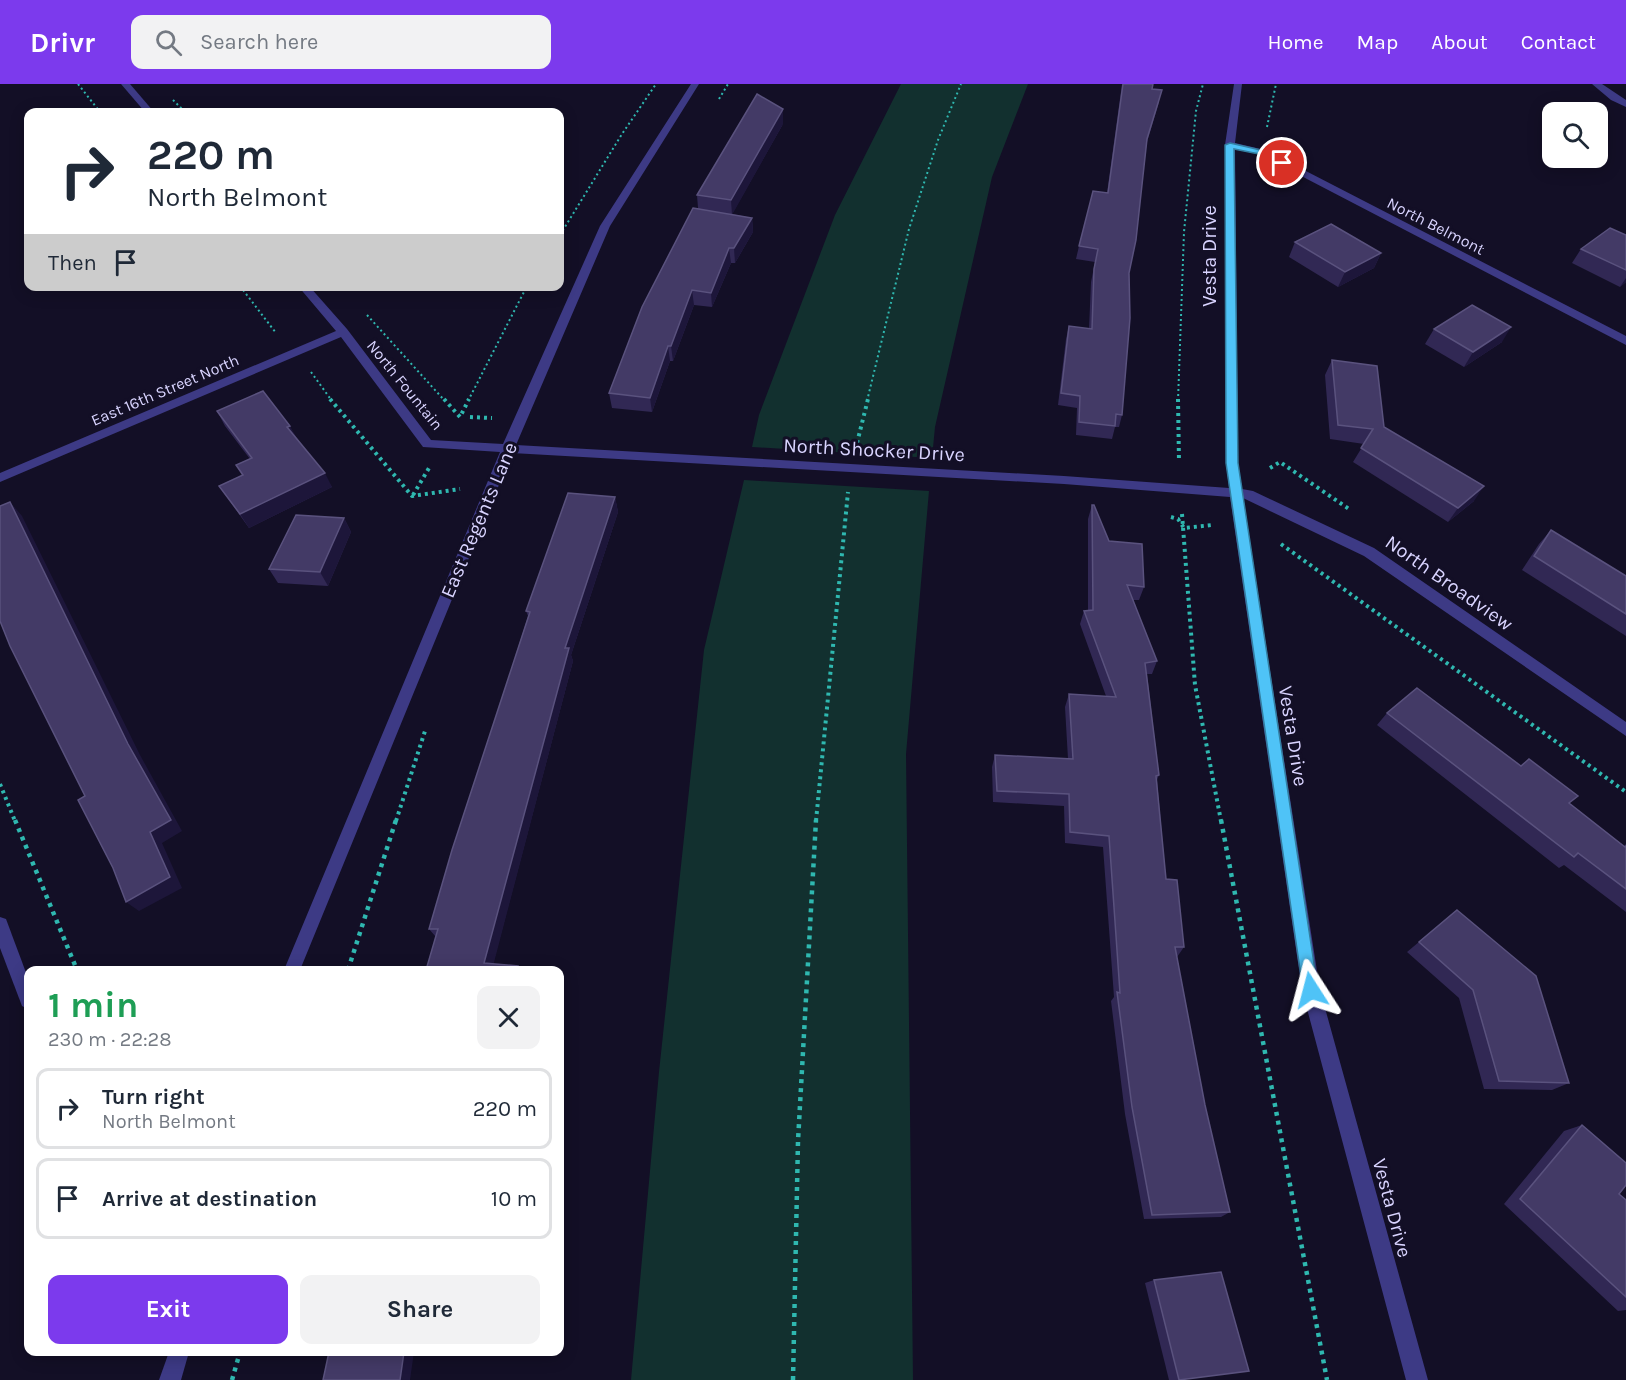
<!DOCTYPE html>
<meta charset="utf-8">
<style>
:root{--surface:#fff;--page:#f2f2f3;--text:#1f2937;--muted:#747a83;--line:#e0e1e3;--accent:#7c3aed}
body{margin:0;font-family:Karla,sans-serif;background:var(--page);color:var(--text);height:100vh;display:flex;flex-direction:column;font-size:22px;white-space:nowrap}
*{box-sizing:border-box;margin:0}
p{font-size:20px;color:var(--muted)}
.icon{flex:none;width:33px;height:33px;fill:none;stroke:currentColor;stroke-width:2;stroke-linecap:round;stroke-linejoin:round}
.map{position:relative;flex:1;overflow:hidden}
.panel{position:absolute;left:24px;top:882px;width:540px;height:390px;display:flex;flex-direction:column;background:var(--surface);border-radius:12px;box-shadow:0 3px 15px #0003}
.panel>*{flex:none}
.guide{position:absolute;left:24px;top:24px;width:540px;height:183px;border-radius:12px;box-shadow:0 3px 15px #0003;background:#fff;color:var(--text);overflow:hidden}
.buttons{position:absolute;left:1542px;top:18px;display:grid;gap:12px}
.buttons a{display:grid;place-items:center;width:66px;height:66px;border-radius:12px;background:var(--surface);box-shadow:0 3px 15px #0003;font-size:30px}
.pin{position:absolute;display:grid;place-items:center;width:51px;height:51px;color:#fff;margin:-26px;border:3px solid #fff;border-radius:50%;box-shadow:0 2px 6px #0007}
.me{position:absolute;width:66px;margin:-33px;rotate:351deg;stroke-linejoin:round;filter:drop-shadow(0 0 4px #0008)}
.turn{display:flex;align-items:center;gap:21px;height:126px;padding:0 24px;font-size:27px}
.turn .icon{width:78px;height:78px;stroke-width:2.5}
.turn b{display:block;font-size:42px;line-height:51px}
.then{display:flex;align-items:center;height:57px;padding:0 24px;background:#0003;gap:12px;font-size:22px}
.round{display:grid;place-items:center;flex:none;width:63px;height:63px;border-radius:12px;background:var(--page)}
.summary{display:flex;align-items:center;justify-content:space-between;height:102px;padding:0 24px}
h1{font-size:36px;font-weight:700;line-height:45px;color:#1e9e55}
.primary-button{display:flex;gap:12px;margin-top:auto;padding:12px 24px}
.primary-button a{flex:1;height:69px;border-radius:12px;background:var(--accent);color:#fff;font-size:24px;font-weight:700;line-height:69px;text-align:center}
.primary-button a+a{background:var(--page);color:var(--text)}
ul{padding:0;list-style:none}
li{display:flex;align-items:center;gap:18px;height:81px;margin:0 12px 9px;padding:0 12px;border:3px solid var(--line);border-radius:12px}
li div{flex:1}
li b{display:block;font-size:22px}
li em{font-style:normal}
header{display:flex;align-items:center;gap:36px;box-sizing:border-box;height:84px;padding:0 30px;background:var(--accent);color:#fff}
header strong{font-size:28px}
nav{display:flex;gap:33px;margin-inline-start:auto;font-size:21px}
.search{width:420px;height:54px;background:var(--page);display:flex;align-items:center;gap:15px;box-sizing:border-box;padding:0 21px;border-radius:12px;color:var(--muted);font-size:22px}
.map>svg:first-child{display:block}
</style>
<header>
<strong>Drivr</strong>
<div class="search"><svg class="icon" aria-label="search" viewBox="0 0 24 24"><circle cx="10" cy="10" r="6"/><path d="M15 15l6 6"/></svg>Search here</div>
<nav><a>Home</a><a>Map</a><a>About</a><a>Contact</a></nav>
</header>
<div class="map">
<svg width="1626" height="1296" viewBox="0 0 1626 1296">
<rect width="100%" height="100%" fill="#130f26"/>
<g fill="#12302f">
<polygon points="901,0 1028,0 992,93 935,343 932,374 752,363 759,331 835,131"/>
<polygon points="744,396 929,407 906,670 913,1296 631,1296 659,988 704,566"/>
</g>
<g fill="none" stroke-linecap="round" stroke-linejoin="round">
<g stroke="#2fb8b0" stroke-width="2" stroke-dasharray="2 3" stroke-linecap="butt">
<polyline points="78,0 100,28"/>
<polyline points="719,15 728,0"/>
<polyline points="173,16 185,28"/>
<polyline points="1267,43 1276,0"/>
<polyline points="560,151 622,50 656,0"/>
<polyline points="240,202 276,249"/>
<polyline points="367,231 445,317"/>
<polyline points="311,288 332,317"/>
<polyline points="468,317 527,202"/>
<polyline points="867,317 909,145 938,56 961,0"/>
<polyline points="1178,317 1184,148 1196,27 1203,0"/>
</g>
<g stroke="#2fb8b0" stroke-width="4" stroke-dasharray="3 4" stroke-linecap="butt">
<polyline points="330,315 412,412 460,405"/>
<polyline points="444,315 460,333 469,315"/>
<polyline points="1178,315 1179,378"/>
<polyline points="470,333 492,334"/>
<polyline points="857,359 868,315"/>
<polyline points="1270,384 1280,378 1349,425"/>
<polyline points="413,411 429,384"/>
<polyline points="1182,430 1195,601 1221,737"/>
<polyline points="1171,433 1178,435 1184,444 1212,441"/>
<polyline points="1281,460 1626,708"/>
<polyline points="0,700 15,737"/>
<polyline points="396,737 425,647"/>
<polyline points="816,737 848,408"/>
</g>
<g stroke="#2fb8b0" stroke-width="4.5" stroke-dasharray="4 5" stroke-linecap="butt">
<polyline points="15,736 77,886"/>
<polyline points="1221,736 1327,1296"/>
<polyline points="348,886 396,736"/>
<polyline points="232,1296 240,1268"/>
<polyline points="793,1296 798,1057 816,736"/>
</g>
<g fill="#3d3a85" fill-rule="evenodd">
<polygon points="121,0 130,0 154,28 145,28"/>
<polygon points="691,0 699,0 610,142 516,361 1064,392 1229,404 1226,379 1225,61 1234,0 1242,0 1235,59 1265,66 1626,252 1626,261 1259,70 1235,65 1238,379 1242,405 1253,407 1374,464 1626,638 1626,652 1364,472 1243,414 1320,906 1428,1296 1406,1296 1302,906 1230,413 1064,400 512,369 300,886 284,886 500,368 423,363 341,253 0,398 0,389 336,247 298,202 309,202 347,245 431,356 503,360 600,142"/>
<polygon points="1592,0 1602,0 1626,16 1626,23 1611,16"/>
<polygon points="0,833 6,835 28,894 28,925 22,922 0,864"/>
<polygon points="169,1268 189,1268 181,1296 159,1296"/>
</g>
</g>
<g fill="#312854">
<polygon points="1122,0 1153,0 1152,5 1159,18 1147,58 1129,189 1122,331 1119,343 1115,343 1112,355 1076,351 1077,324 1058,321 1066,255 1069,242 1089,245 1091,198 1095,178 1076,175 1079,162 1107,109"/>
<polygon points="783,40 732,130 752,134 753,148 735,179 731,179 712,223 694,221 673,277 670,277 652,328 612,324 609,309 698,124 697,111"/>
<polygon points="1626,151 1626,198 1620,203 1572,179 1581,165"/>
<polygon points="1295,158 1381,169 1374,184 1338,203 1289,173"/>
<polygon points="1434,245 1502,258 1464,283 1425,260"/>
<polygon points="1332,276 1384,343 1474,417 1448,438 1353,378 1364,360 1330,355 1325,291"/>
<polygon points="217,327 298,356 332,403 249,444 219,402 242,391 236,381 250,375 225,342"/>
<polygon points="615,413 618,428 571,571 573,577 493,880 426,886 436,853 429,845 528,532 526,527"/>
<polygon points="1092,421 1109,457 1144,503 1139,516 1133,516 1157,577 1152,590 1147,590 1159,691 1157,696 1166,795 1184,863 1177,873 1205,1021 1230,1128 1221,1133 1144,1135 1125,1030 1111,917 1114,913 1103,763 1065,759 1064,722 993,718 992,683 995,671 1068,675 1065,623 1069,610 1106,612 1080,540 1084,527 1088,527 1088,435"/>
<polygon points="344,434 351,448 328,502 278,499 269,485"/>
<polygon points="1551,446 1626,492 1626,552 1522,486 1539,460"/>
<polygon points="1387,629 1569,719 1624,762 1626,760 1626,828 1564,781 1559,784 1377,641"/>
<polygon points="1457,826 1569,999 1552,1006 1484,1005 1459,914 1407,868"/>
<polygon points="1582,1041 1619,1110 1626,1116 1626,1226 1618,1227 1504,1120 1564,1047"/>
<polygon points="1154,1196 1183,1296 1169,1296 1145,1199"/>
</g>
<g fill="#1d163a">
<polygon points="783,25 783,40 732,131 731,116"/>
<polygon points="752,134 753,148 735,179 734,164"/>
<polygon points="729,164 731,179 712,223 711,209"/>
<polygon points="1381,169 1374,184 1338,203 1345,188"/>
<polygon points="1626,194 1626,198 1620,203"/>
<polygon points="692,206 694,221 673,277 671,262"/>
<polygon points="1511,243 1502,258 1464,283 1473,268"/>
<polygon points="668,262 670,277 652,328 650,314"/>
<polygon points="290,342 298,356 287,343"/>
<polygon points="325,389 332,403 249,444 240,430"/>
<polygon points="1484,402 1474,417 1448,438 1458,424"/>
<polygon points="615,413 618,428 571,571 573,577 492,886 484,879 565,564"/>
<polygon points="10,418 22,432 140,671 182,747 162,759 182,804 139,827 126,818 150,748 128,660"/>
<polygon points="344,434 351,448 328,502 320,488"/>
<polygon points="404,1268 414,1268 410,1296 400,1296"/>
</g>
<g fill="#433a66" stroke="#5a527e" stroke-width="1.5">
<polygon points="1123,0 1153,0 1152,5 1162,6 1147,55 1136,156 1129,189 1130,234 1122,331 1116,330 1115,342 1079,338 1080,312 1061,309 1069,242 1092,245 1094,185 1098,165 1079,162 1093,107 1108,109"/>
<polygon points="757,10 783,25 731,116 697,111"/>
<polygon points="693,124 752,134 734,164 729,164 711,209 692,206 671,262 668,262 650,314 609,309 642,223"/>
<polygon points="1331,140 1381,169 1345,188 1295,158"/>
<polygon points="1610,144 1626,151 1626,186 1581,165"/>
<polygon points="1472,221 1511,243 1473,268 1434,245"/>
<polygon points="1332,276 1377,282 1384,343 1484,402 1458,424 1361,364 1373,345 1338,341"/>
<polygon points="263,307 290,342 287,343 325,389 240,430 219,402 243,391 236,381 252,374 217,327"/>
<polygon points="568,409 615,413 565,564 569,564 484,879 518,882 517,886 426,886 438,845 429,845 452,766 530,528 526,527"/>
<polygon points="10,418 128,660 171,736 150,748 170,793 126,818 113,784 78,716 85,712 10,562 0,537 0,422"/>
<polygon points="1092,421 1094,421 1109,457 1142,460 1144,503 1127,501 1157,577 1145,579 1159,691 1156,692 1166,795 1177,796 1184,863 1175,863 1205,1021 1230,1128 1152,1131 1132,1023 1117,908 1120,909 1109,752 1070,748 1069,710 997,707 995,671 1073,675 1069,610 1116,613 1084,527 1093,526"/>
<polygon points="296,431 344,434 320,488 269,485"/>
<polygon points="1551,446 1626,492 1626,530 1534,472"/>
<polygon points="1417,604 1521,682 1529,675 1578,712 1569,719 1625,763 1626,762 1626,805 1578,769 1574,773 1387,629"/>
<polygon points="1457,826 1536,892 1569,999 1499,997 1473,906 1419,858"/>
<polygon points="1582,1041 1626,1079 1626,1101 1619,1110 1626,1116 1626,1213 1520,1115"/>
<polygon points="1221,1188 1249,1287 1179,1296 1154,1196"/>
<polygon points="329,1268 404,1268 400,1296 323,1296"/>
</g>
<polygon fill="#4fc3f7" stroke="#337fa1" stroke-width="1.5" points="1230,59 1265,67 1286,79 1279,81 1259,70 1234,65 1238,379 1318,906 1316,912 1311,914 1305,912 1303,906 1226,379 1225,61"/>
<g text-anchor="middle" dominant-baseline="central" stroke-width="6" stroke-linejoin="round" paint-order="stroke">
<g font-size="16" fill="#d9d4ff" stroke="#130f26">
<text transform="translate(1436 142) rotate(27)">North Belmont</text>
<text transform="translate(405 301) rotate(51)">North Fountain</text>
<text transform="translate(165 306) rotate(-23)">East 16th Street North</text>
</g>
<g font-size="20" fill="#d9d4ff" stroke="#130f26">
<text transform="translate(1209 172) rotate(-90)">Vesta Drive</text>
<text transform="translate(874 366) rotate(3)">North Shocker Drive</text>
<text transform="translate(479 436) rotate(-67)">East Regents Lane</text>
<text transform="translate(1449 499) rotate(35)">North Broadview</text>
<text transform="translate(1293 652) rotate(81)">Vesta Drive</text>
<text transform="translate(1392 1124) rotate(75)">Vesta Drive</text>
</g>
</g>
</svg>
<div class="buttons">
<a><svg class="icon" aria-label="search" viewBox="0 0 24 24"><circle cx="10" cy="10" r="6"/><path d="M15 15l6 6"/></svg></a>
</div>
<div class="pin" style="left:1282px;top:79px;background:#d93025"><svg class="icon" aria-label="arrive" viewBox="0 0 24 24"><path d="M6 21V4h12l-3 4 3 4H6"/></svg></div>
<svg class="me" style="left:1311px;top:906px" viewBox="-20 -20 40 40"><path d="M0-17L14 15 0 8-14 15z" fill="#4fc3f7" stroke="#fff" stroke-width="4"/></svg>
<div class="guide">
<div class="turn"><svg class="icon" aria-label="right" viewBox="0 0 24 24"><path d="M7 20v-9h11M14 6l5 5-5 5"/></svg><div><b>220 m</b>North Belmont</div></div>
<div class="then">Then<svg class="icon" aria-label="arrive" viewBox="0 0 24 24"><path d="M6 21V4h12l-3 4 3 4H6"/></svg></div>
</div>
<section class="panel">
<div class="summary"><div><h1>1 min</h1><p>230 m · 22:28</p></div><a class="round"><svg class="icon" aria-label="close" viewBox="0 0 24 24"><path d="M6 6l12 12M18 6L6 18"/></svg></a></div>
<ul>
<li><svg class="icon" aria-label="right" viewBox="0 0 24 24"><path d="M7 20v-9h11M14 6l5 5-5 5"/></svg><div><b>Turn right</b><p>North Belmont</p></div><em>220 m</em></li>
<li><svg class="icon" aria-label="arrive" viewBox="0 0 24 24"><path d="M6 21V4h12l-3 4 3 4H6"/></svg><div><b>Arrive at destination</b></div><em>10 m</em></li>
</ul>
<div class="primary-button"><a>Exit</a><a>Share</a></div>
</section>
</div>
